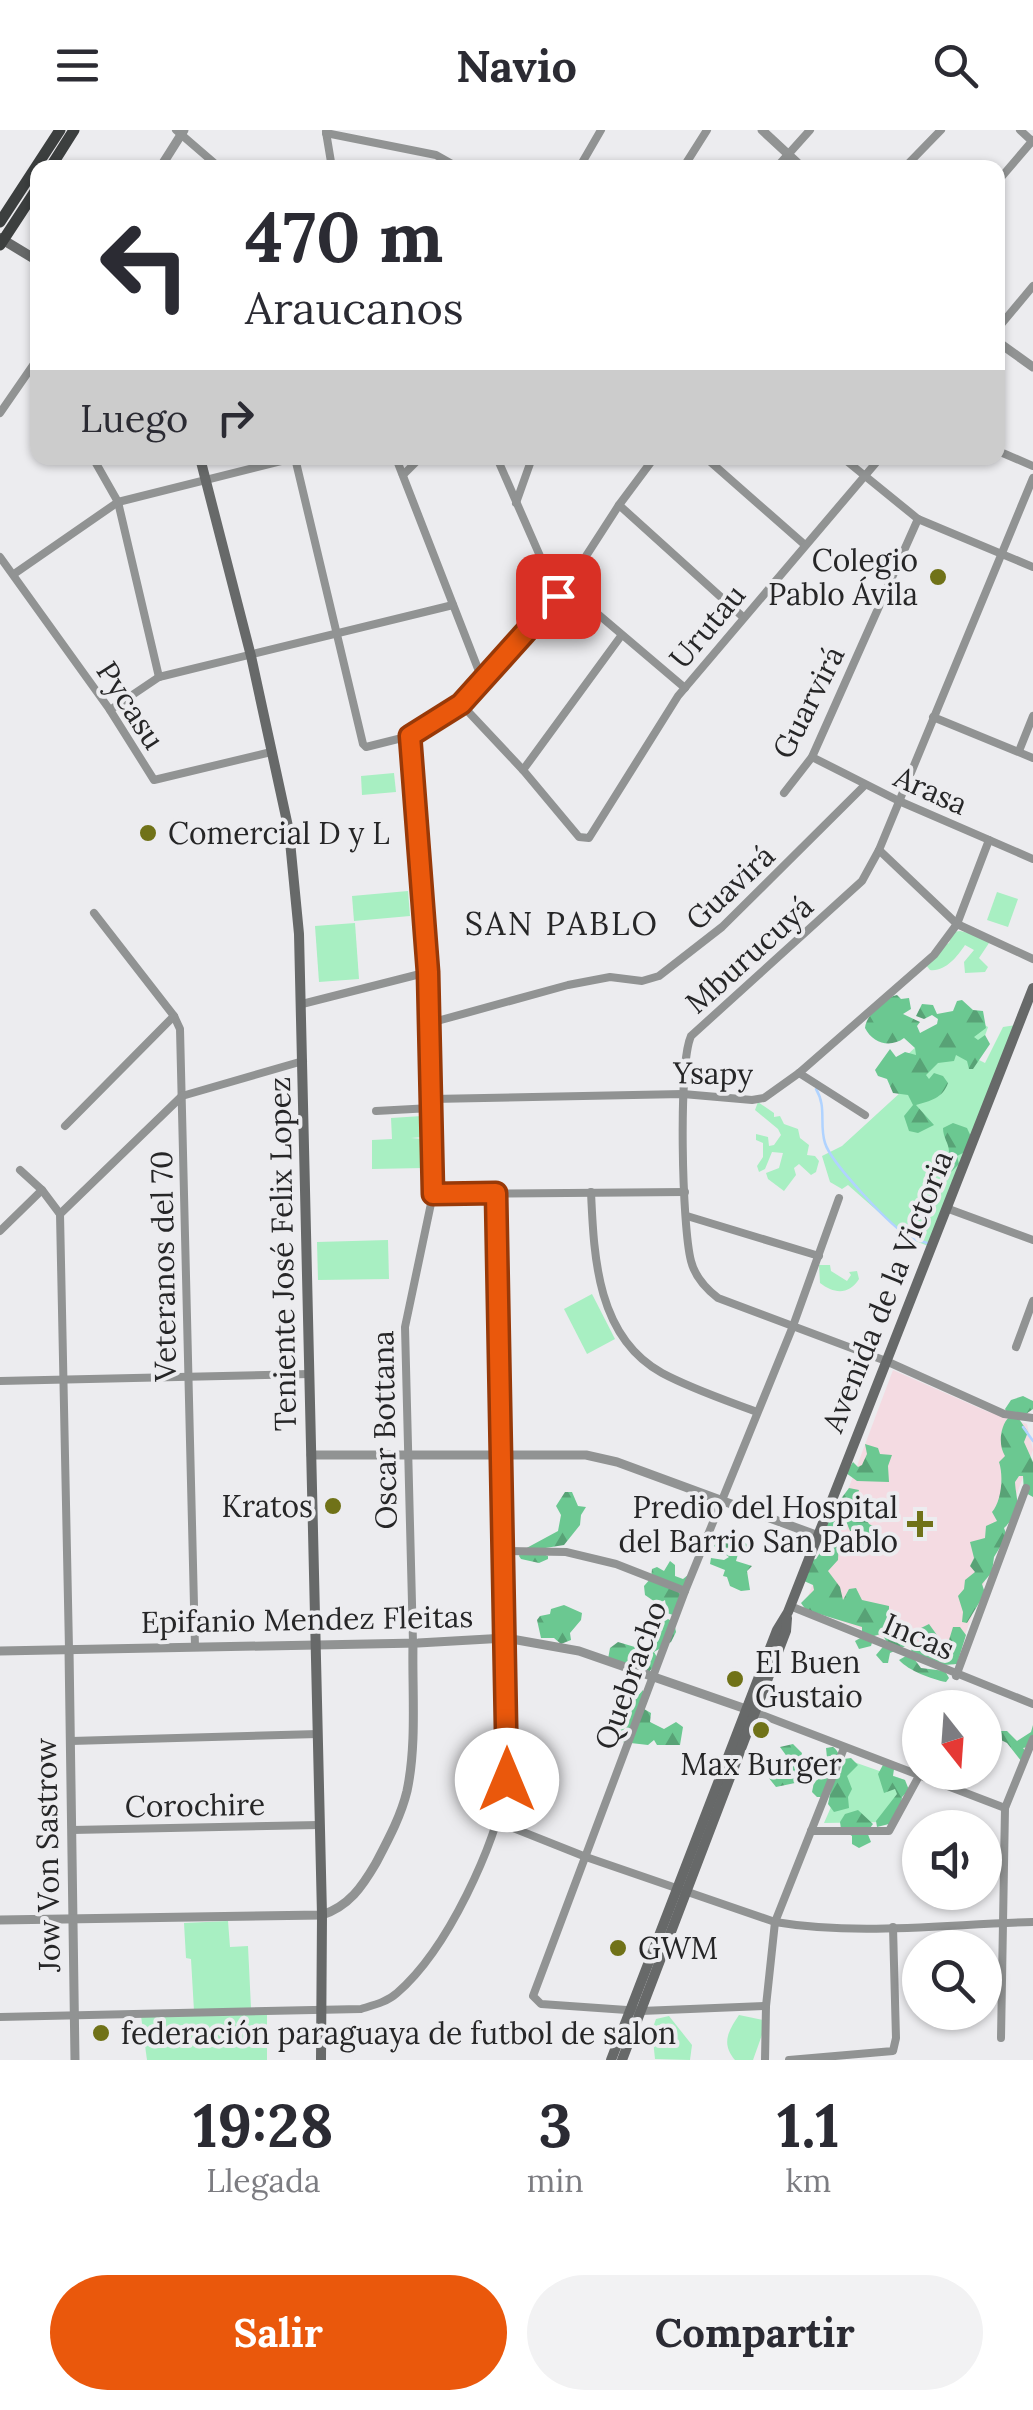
<!DOCTYPE html>
<html lang="es">
<meta charset="utf-8">
<style>
:root{--surface:#fff;--page:#f2f2f3;--text:#2b2b33;--muted:#7c7c81;--accent:#ea580c}
body{margin:0;font-family:Lora,serif;background:var(--page);color:var(--text);height:100vh;display:flex;flex-direction:column;font-size:38px;white-space:nowrap}
*{box-sizing:border-box;margin:0}
p{font-size:32px;color:var(--muted)}
.icon{flex:none;width:55px;height:55px;fill:none;stroke:currentColor;stroke-width:2;stroke-linecap:round;stroke-linejoin:round}
.map{position:relative;height:1930px;overflow:hidden}
.drawer{display:flex;flex-direction:column;background:var(--surface);flex:1}
.drawer>*{flex:none}
.hud{position:absolute;left:30px;top:30px;width:975px;height:305px;border-radius:20px;box-shadow:0 2px 8px #0004;background:#fff;color:var(--text);overflow:hidden}
.needle{width:65px;rotate:163deg}
.fabs{position:absolute;left:902px;top:1560px;display:grid;gap:20px}
.fabs a{display:grid;place-items:center;width:100px;height:100px;border-radius:50%;background:var(--surface);box-shadow:0 2px 8px #0004;font-size:50px}
.pin{position:absolute;display:grid;place-items:center;width:85px;height:85px;color:#fff;margin:-42px;border-radius:20px;box-shadow:0 5px 15px #0006}
.me{position:absolute;width:110px;margin:-55px;rotate:0deg;stroke-linejoin:round;filter:drop-shadow(0 0 8px #0008)}
.turn{display:flex;align-items:center;gap:35px;height:210px;padding:0 50px;font-size:45px}
.turn .icon{width:130px;height:130px;stroke-width:2.5}
.turn b{display:block;font-size:70px;line-height:85px}
.then{display:flex;align-items:center;height:95px;padding:0 50px;background:#0003;gap:20px;font-size:38px}
.eta{display:flex;justify-content:space-evenly;align-items:center;height:170px;text-align:center}
.eta b{font-size:60px;font-weight:700;line-height:70px}
.action{display:flex;gap:20px;margin-top:auto;padding:20px 50px}
.action a{flex:1;height:115px;border-radius:60px;background:var(--accent);color:#fff;font-size:40px;font-weight:700;line-height:115px;text-align:center}
.action a+a{background:var(--page);color:var(--text)}
header{display:flex;justify-content:space-between;align-items:center;height:130px;padding:0 50px;background:var(--surface);font-size:45px;font-weight:700}
.map>svg:first-child{display:block}
</style>
<header><svg class="icon" aria-label="menu" viewBox="0 0 24 24"><path d="M4 6h16M4 12h16M4 18h16"/></svg>Navio<svg class="icon" aria-label="search" viewBox="0 0 24 24"><circle cx="10" cy="10" r="6"/><path d="M15 15l6 6"/></svg></header>
<div class="map">
<svg width="1033" height="1930" viewBox="0 0 1033 1930">
<defs>
<pattern id="forest-firs" width="22" height="20" patternUnits="userSpaceOnUse" patternTransform="scale(2.5)"><rect width="22" height="20" fill="#6bc891"/><path d="M5 1l3.5 6h-7zM16 11l3.5 6h-7z" fill="#58a276"/></pattern>
</defs>
<rect width="100%" height="100%" fill="#ececef"/>
<polygon fill="#f4dbe2" points="893,1240 986,1281 1027,1294 1033,1320 954,1535 804,1477"/>
<g fill="#a8efc2">
<polygon points="394,643 396,662 362,665 361,646"/>
<polygon points="408,761 410,786 354,791 352,766"/>
<polygon points="997,762 1018,769 1008,797 987,790"/>
<polygon points="355,793 359,849 319,852 315,796"/>
<path d="M 960,801 L 986,807 L 989,813 L 979,828 L 988,837 L 985,842 L 965,843 L 964,832 L 974,820 L 965,815 C 957,827 945,842 930,840 L 926,835 L 939,818 L 949,813 L 953,802 Z"/>
<polygon points="956,879 988,897 977,929 985,933 1003,897 1016,895 928,1116 908,1108 848,1055 842,1059 830,1052 822,1026 842,1016 901,962 887,944"/>
<polygon points="758,972 774,983 774,987 780,986 784,994 798,999 800,1008 809,1015 807,1025 815,1026 819,1031 816,1042 811,1045 799,1034 794,1038 796,1045 784,1061 768,1049 766,1043 779,1038 783,1023 772,1022 765,1039 759,1042 757,1036 763,1027 763,1013 756,1010 756,1004 768,1007 769,1016 774,1015 781,1005 778,999 755,980"/>
<polygon points="422,986 423,1007 411,1008 423,1009 424,1038 372,1039 372,1010 392,1009 391,988"/>
<polygon points="388,1110 389,1149 318,1150 317,1112"/>
<path d="M 819,1135 L 830,1135 L 831,1141 L 847,1151 L 851,1145 L 849,1142 L 857,1141 L 859,1149 C 849,1165 834,1164 820,1153 Z"/>
<polygon points="592,1164 615,1209 587,1224 564,1179"/>
<polygon points="851,1631 905,1650 887,1692 824,1693"/>
<polygon points="228,1791 230,1817 248,1816 251,1878 194,1881 191,1829 186,1828 184,1793"/>
<polygon points="267,1884 267,1930 147,1930 141,1886"/>
<path d="M 739,1885 L 763,1890 L 763,1902 L 753,1930 L 735,1930 C 721,1914 728,1901 739,1885 Z"/>
<polygon points="669,1886 692,1915 690,1930 655,1929 652,1900 656,1889"/>
</g>
<g fill="url(#forest-firs)">
<path d="M 897,865 L 901,869 L 909,868 L 911,879 L 903,884 L 920,892 L 917,896 L 920,903 L 937,894 L 938,889 L 932,885 L 924,889 L 916,886 L 922,874 L 933,875 L 937,884 L 953,881 L 957,871 L 962,870 L 973,880 L 983,881 L 986,898 L 974,907 L 978,910 L 985,905 L 990,914 L 973,939 L 969,939 L 967,931 L 956,925 L 954,931 L 938,933 L 926,945 L 929,949 L 934,943 L 943,946 L 948,953 C 943,968 930,971 916,975 L 934,995 L 918,1003 L 909,1001 L 904,986 L 913,975 L 908,965 L 893,963 L 887,949 L 878,946 L 875,940 L 890,919 L 896,927 L 905,922 L 916,925 L 915,918 L 904,908 C 891,918 873,914 865,898 C 866,885 885,867 897,865 Z"/>
<path d="M 953,993 L 967,998 L 973,1011 L 965,1022 L 957,1026 L 959,1034 L 949,1044 L 943,1040 L 942,1025 L 949,1022 C 949,1013 943,1008 943,998 Z"/>
<path d="M 1023,1266 L 1033,1271 L 1033,1279 L 1019,1289 L 1028,1302 L 1024,1312 L 1033,1332 L 1033,1367 L 1024,1362 L 1023,1346 L 1019,1346 L 1015,1352 C 1016,1372 1024,1379 1004,1398 L 1007,1406 L 994,1427 L 992,1442 L 982,1454 L 985,1463 L 967,1493 L 962,1492 L 963,1482 L 958,1466 L 964,1459 L 965,1450 L 975,1442 L 970,1436 L 974,1428 L 970,1412 L 985,1408 L 986,1396 L 997,1391 L 992,1382 C 1001,1372 1004,1347 999,1332 L 1005,1326 C 998,1315 1000,1296 1009,1287 L 1005,1279 L 1011,1270 Z"/>
<polygon points="865,1314 878,1318 880,1324 892,1325 888,1336 889,1352 857,1351 846,1343 853,1332 858,1337 862,1335 867,1324"/>
<polygon points="849,1358 859,1360 853,1380 864,1384 869,1394 875,1397 876,1404 864,1417 857,1409 860,1401 850,1401 846,1391 838,1391 833,1404 839,1410 838,1430 828,1441 840,1457 843,1470 849,1459 856,1458 862,1470 889,1476 889,1489 898,1488 898,1501 910,1514 890,1523 888,1533 883,1533 876,1525 887,1512 883,1506 890,1494 884,1503 874,1506 871,1516 859,1519 855,1511 862,1507 862,1497 806,1480 801,1473 814,1460 813,1455 804,1451 811,1430 816,1429 827,1412 821,1402 823,1391 816,1387 817,1378 840,1370"/>
<polygon points="565,1362 572,1362 578,1376 586,1377 581,1385 580,1395 564,1415 533,1420 548,1426 548,1429 539,1433 521,1429 519,1426 521,1421 558,1401 561,1385 556,1376"/>
<polygon points="722,1404 733,1408 733,1419 739,1411 750,1415 749,1423 738,1424 736,1431 752,1436 747,1441 750,1460 741,1461 730,1456 727,1447 723,1446 725,1440 710,1434 711,1428 724,1430 729,1427 714,1416"/>
<polygon points="670,1431 675,1435 675,1446 683,1449 688,1445 673,1485 667,1483 665,1470 658,1474 645,1465 644,1456 651,1448 652,1439 657,1437 664,1441"/>
<polygon points="564,1475 582,1483 581,1490 570,1503 571,1510 561,1514 554,1508 541,1508 537,1490 540,1486 550,1484 551,1479"/>
<path d="M 668,1489 L 674,1492 L 676,1502 L 671,1512 L 654,1522 L 658,1529 C 653,1538 645,1550 634,1548 L 635,1542 L 608,1529 L 610,1518 L 618,1512 L 645,1520 L 652,1513 L 656,1497 Z"/>
<path d="M 929,1494 L 942,1512 L 949,1510 L 953,1497 L 960,1497 L 966,1505 L 957,1534 L 944,1535 L 912,1526 L 921,1538 L 945,1541 L 949,1548 L 946,1552 C 931,1549 909,1541 899,1530 L 911,1523 L 912,1514 L 924,1511 L 921,1498 Z"/>
<polygon points="643,1560 644,1579 651,1583 650,1592 664,1599 676,1592 683,1597 680,1615 657,1615 654,1610 648,1615 622,1612 610,1600 618,1589 627,1588 630,1575"/>
<polygon points="1033,1595 1033,1616 1023,1618 1029,1625 1022,1632 1007,1613 997,1608 992,1612 993,1619 985,1627 985,1601 1007,1601 1017,1611 1031,1602"/>
<polygon points="793,1614 802,1623 795,1653 776,1657 764,1642 776,1630 788,1628 780,1617"/>
<path d="M 833,1617 C 843,1624 839,1636 836,1646 L 841,1643 L 844,1629 L 851,1628 L 858,1635 L 847,1646 L 852,1659 L 848,1667 L 849,1678 L 834,1682 L 828,1674 L 832,1654 L 823,1667 L 817,1667 L 812,1662 L 814,1652 L 822,1647 L 823,1633 L 827,1628 L 826,1618 Z"/>
<polygon points="884,1633 894,1639 893,1646 905,1650 909,1660 902,1667 901,1678 893,1693 877,1697 876,1691 897,1664 895,1659 884,1663 878,1644"/>
<polygon points="858,1680 873,1694 867,1702 871,1712 859,1718 852,1714 852,1706 841,1699 840,1692 845,1684"/>
</g>
<g fill="none" stroke-linecap="round" stroke-linejoin="round">
<g stroke="#b0d3ff" stroke-width="2.5">
<path d="M 816,959 C 827,977 819,994 825,1013 C 831,1033 892,1098 911,1108 C 916,1110 922,1111 927,1113"/>
<polyline points="1023,1297 1033,1311"/>
</g>
<g stroke="#919393" stroke-width="8">
<polyline points="176,0 220,38"/>
<polyline points="1020,0 1033,12"/>
<polyline points="326,2 332,38"/>
<polyline points="326,3 436,25 459,38"/>
<polyline points="579,38 601,0"/>
<polyline points="683,38 707,0"/>
<polyline points="776,38 810,0"/>
<polyline points="904,38 941,0"/>
<polyline points="998,51 1033,10"/>
<polyline points="998,198 1033,156"/>
<polyline points="0,283 38,228"/>
<polyline points="998,321 1033,336"/>
<polyline points="93,328 118,372 159,547"/>
<polyline points="295,328 363,614 366,617 410,606 461,574 566,457 619,375 654,328"/>
<polyline points="396,328 482,549"/>
<polyline points="497,328 558,467"/>
<polyline points="706,328 805,415"/>
<polyline points="843,328 918,389 1033,437"/>
<polyline points="403,345 420,328"/>
<path d="M 1033,348 L 879,720 L 862,751 L 691,906 C 678,935 682,1097 691,1131 C 695,1147 705,1158 718,1168 L 886,1231 L 1004,1284 L 1033,1288"/>
<polyline points="516,373 532,328"/>
<polyline points="619,375 743,487"/>
<polyline points="0,427 110,580 154,650 271,622"/>
<polyline points="14,444 118,372 293,328"/>
<polyline points="566,457 685,558"/>
<polyline points="461,574 523,640 579,707 589,708 678,566 880,328"/>
<polyline points="110,580 159,547 453,475"/>
<polyline points="933,587 1033,628"/>
<polyline points="410,606 428,842 433,1064 405,1197 413,1513"/>
<polyline points="1019,621 1033,586"/>
<polyline points="812,627 899,671 1033,729"/>
<polyline points="523,640 621,506"/>
<polyline points="784,663 812,627 918,389"/>
<polyline points="879,720 957,794 1033,829"/>
<polyline points="94,783 174,886 180,899 195,1517"/>
<polyline points="302,874 428,842"/>
<polyline points="430,893 568,855 610,847 642,851 659,846 722,797 865,655"/>
<polyline points="799,943 865,985"/>
<polyline points="432,969 683,964 752,970 764,968 799,943 934,825 957,794 989,710"/>
<polyline points="376,981 431,978"/>
<polyline points="65,996 174,886"/>
<polyline points="20,1040 42,1060 60,1084 69,1519"/>
<path d="M 591,1062 C 594,1128 597,1207 662,1243 C 692,1259 725,1270 757,1282"/>
<polyline points="433,1064 685,1062"/>
<polyline points="946,1078 1033,1110"/>
<polyline points="60,1084 182,966 303,931"/>
<polyline points="687,1086 819,1126"/>
<polyline points="0,1101 42,1060"/>
<polyline points="1016,1217 1033,1171"/>
<polyline points="0,1251 310,1244"/>
<polyline points="504,1421 566,1422 616,1434 685,1461"/>
<polyline points="790,1476 1033,1574"/>
<polyline points="956,1546 1026,1358"/>
<polyline points="754,1582 1005,1678"/>
<polyline points="71,1611 318,1604"/>
<path d="M 498,1692 L 586,1727 L 775,1792 C 858,1806 949,1794 1033,1792"/>
<polyline points="72,1700 319,1695"/>
<polyline points="811,1701 889,1701 919,1646"/>
<polyline points="766,1876 641,1881 541,1874 533,1866 685,1461 793,1196 839,1068"/>
<path d="M 0,1887 L 361,1879 C 374,1875 387,1872 397,1863 C 448,1819 495,1716 507,1651 L 496,1063"/>
<polyline points="1001,1908 1005,1678 1033,1609"/>
<polyline points="765,1930 766,1876 775,1792 844,1618"/>
<polyline points="789,1930 893,1921 896,1908 893,1797"/>
</g>
<g stroke="#919393" stroke-width="9">
<polyline points="762,0 803,38"/>
<polyline points="160,38 184,0"/>
<polyline points="998,212 1033,237"/>
<polyline points="311,1325 586,1325 617,1332 816,1405"/>
<polyline points="69,1519 75,1930"/>
<polyline points="0,1521 418,1513 506,1508 579,1521 746,1579"/>
<path d="M 0,1790 L 322,1785 C 349,1776 362,1757 376,1733 C 388,1710 401,1686 407,1661 C 417,1614 412,1561 413,1513"/>
</g>
<g stroke="#676969" stroke-width="10">
<polyline points="0,108 38,131"/>
<polyline points="200,328 251,526 289,701 299,804 322,1785 321,1930"/>
<polyline points="611,1930 777,1500 788,1482 1033,858"/>
<polyline points="622,1930 786,1501 787,1488"/>
</g>
<g stroke="#3c3f3f" stroke-width="11">
<polyline points="50,38 74,0"/>
<polyline points="0,92 60,0"/>
<polyline points="0,115 38,57"/>
</g>
</g>
<g fill="none" stroke-linecap="round" stroke-linejoin="round">
<defs>
<polyline id="route" points="507,1650 496,1063 433,1064 428,842 410,606 461,574 558,466"/>
</defs>
<use href="#route" stroke="#983908" stroke-width="25"/>
<use href="#route" stroke="#ea580c" stroke-width="18"/>
</g>
<g fill="#707218" stroke="#ececef" stroke-width="4">
<circle cx="938" cy="447" r="10"/>
<circle cx="148" cy="703" r="10"/>
<circle cx="333" cy="1376" r="10"/>
<path d="M915 1379h10v10h10v10h-10v10h-10v-10h-10v-10h10z"/>
<circle cx="735" cy="1549" r="10"/>
<circle cx="761" cy="1600" r="10"/>
<circle cx="618" cy="1818" r="10"/>
<circle cx="101" cy="1903" r="10"/>
</g>
<g text-anchor="middle" dominant-baseline="central" stroke-width="8" stroke-linejoin="round" paint-order="stroke">
<g font-size="30" fill="#262627" stroke="#ececef" text-anchor="start">
<text x="918" y="430" text-anchor="end">Colegio<tspan x="918" dy="34">Pablo Ávila</tspan></text>
<text x="168" y="703">Comercial D y L</text>
<text x="313" y="1376" text-anchor="end">Kratos</text>
<text x="898" y="1377" text-anchor="end">Predio del Hospital<tspan x="898" dy="34">del Barrio San Pablo</tspan></text>
<text x="755" y="1532">El Buen<tspan x="755" dy="34">Gustaio</tspan></text>
<text x="761" y="1634" text-anchor="middle">Max Burger</text>
<text x="638" y="1818">GWM</text>
<text x="121" y="1903">federación paraguaya de futbol de salon</text>
</g>
<g font-size="30" fill="#262627" stroke="#ececef">
<text transform="translate(707 496) rotate(-50)">Urutau</text>
<text transform="translate(808 572) rotate(-63)">Guarvirá</text>
<text transform="translate(131 575) rotate(57)">Pycasu</text>
<text transform="translate(931 660) rotate(24)">Arasa</text>
<text transform="translate(730 757) rotate(-43)">Guavirá</text>
<text transform="translate(749 824) rotate(-42)">Mburucuyá</text>
<text transform="translate(713 943) rotate(1)">Ysapy</text>
<text transform="translate(282 1124) rotate(-91)">Teniente José Felix Lopez</text>
<text transform="translate(163 1136) rotate(-91)">Veteranos del 70</text>
<text transform="translate(887 1161) rotate(-68)">Avenida de la Victoria</text>
<text transform="translate(384 1300) rotate(-91)">Oscar Bottana</text>
<text transform="translate(307 1489) rotate(-1)">Epifanio Mendez Fleitas</text>
<text transform="translate(919 1506) rotate(23)">Incas</text>
<text transform="translate(630 1545) rotate(-70)">Quebracho</text>
<text transform="translate(195 1675) rotate(-1)">Corochire</text>
<text transform="translate(47 1725) rotate(-91)">Jow Von Sastrow</text>
</g>
<g font-size="32" letter-spacing="2.5" fill="#262627" stroke="#ececef">
<text x="562" y="793">SAN PABLO</text>
</g>
</g>
</svg>
<div class="fabs">
<a><svg class="needle" viewBox="-14 -14 28 28"><path d="M0-13l5 13h-10z" fill="#e53935"/><path d="M0 13l5-13h-10z" fill="#7c7c81"/></svg></a>
<a><svg class="icon" aria-label="sound" viewBox="0 0 24 24"><path d="M4 9h4l5-4v14l-5-4H4zM17 9q2 3 0 6"/></svg></a>
<a><svg class="icon" aria-label="search" viewBox="0 0 24 24"><circle cx="10" cy="10" r="6"/><path d="M15 15l6 6"/></svg></a>
</div>
<div class="pin" style="left:558px;top:466px;background:#d93025"><svg class="icon" aria-label="arrive" viewBox="0 0 24 24"><path d="M6 21V4h12l-3 4 3 4H6"/></svg></div>
<svg class="me" style="left:507px;top:1650px" viewBox="-20 -20 40 40"><circle r="19" fill="#fff"/><path d="M0-13L10 11 0 6-10 11z" fill="#ea580c"/></svg>
<div class="hud">
<div class="turn"><svg class="icon" aria-label="left" viewBox="0 0 24 24"><path d="M17 20v-9H6M10 6l-5 5 5 5"/></svg><div><b>470 m</b>Araucanos</div></div>
<div class="then">Luego<svg class="icon" aria-label="right" viewBox="0 0 24 24"><path d="M7 20v-9h11M14 6l5 5-5 5"/></svg></div>
</div>
</div>
<section class="drawer">
<div class="eta">
<div><b>19:28</b><p>Llegada</p></div>
<div><b>3</b><p>min</p></div>
<div><b>1.1</b><p>km</p></div>
</div>
<div class="action"><a>Salir</a><a>Compartir</a></div>
</section>
